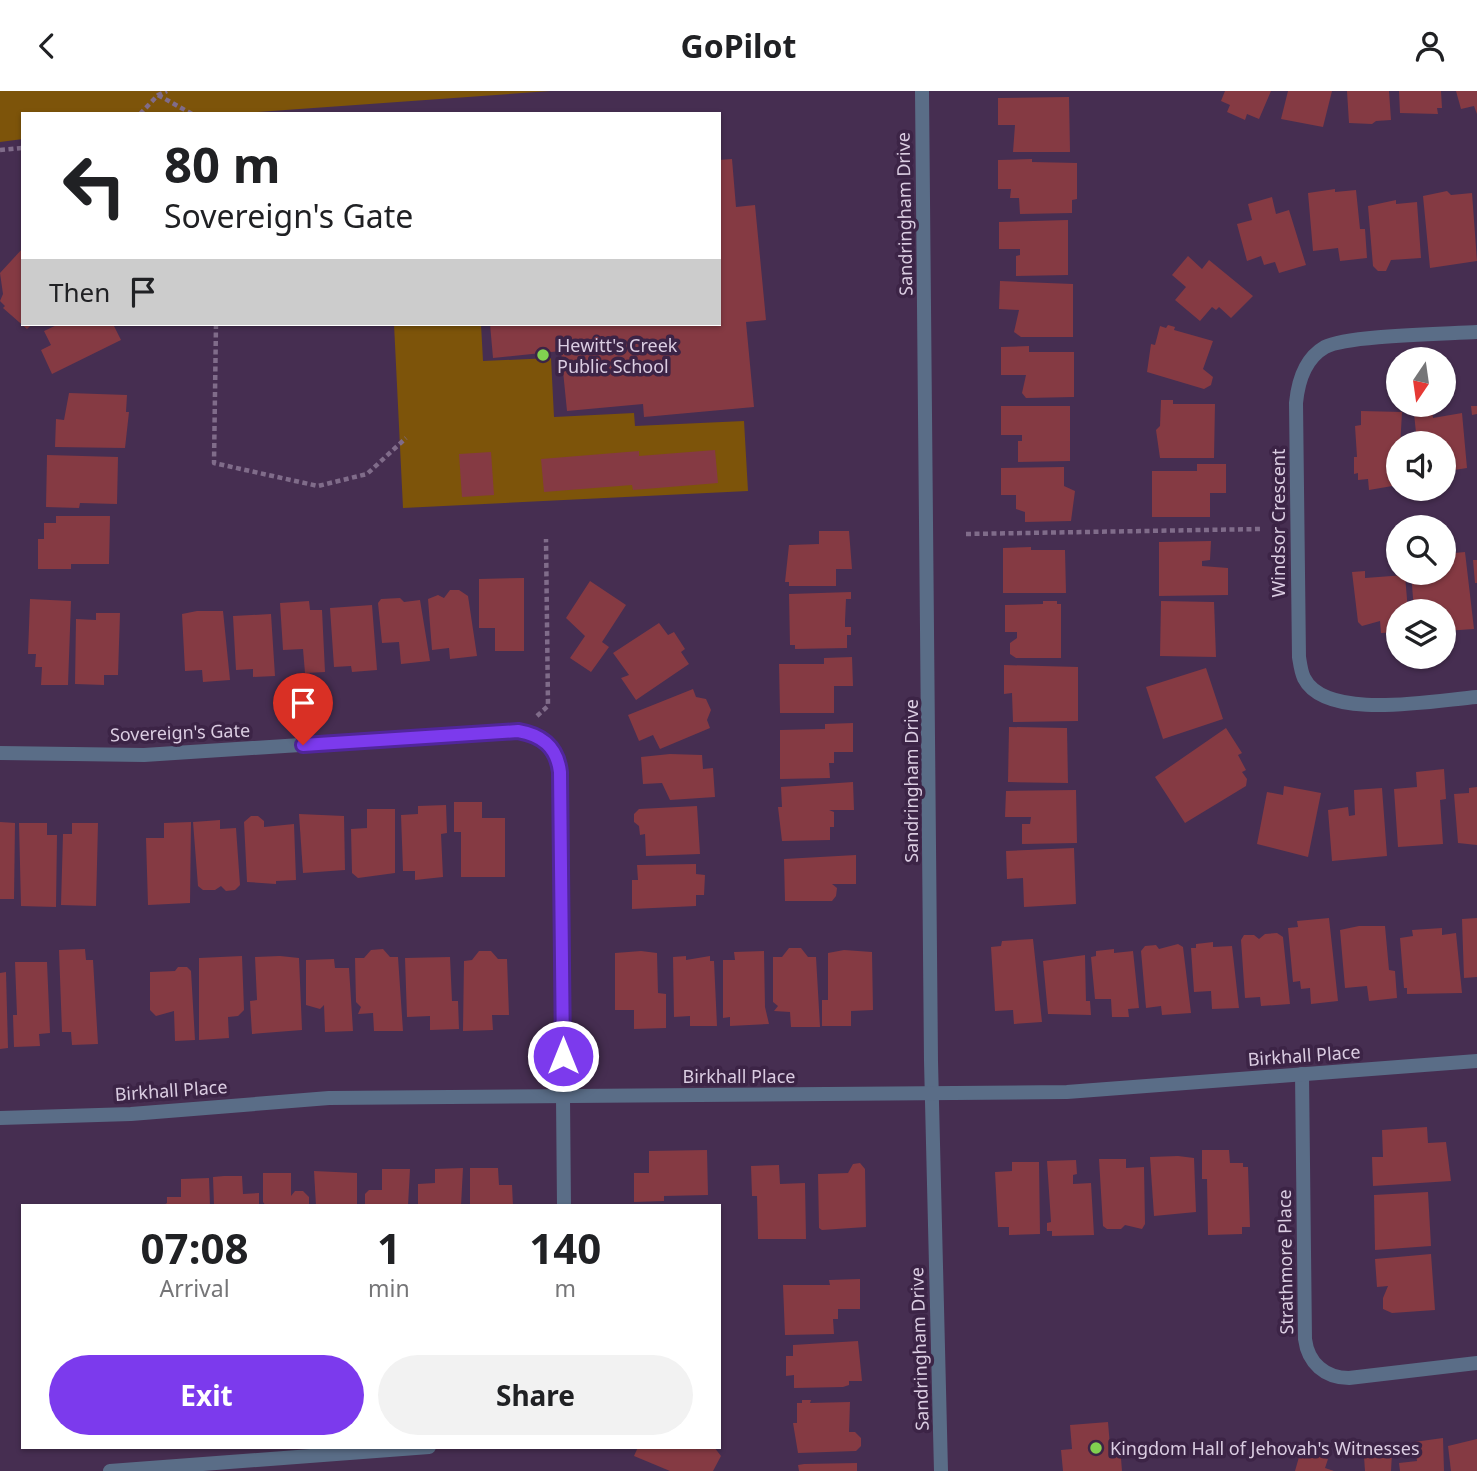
<!DOCTYPE html>
<style>
:root{--surface:#fff;--page:#f2f2f2;--text:#202124;--muted:#757577;--accent:#7c3aed}
body{margin:0;font-family:"Noto Sans",sans-serif;background:var(--page);color:var(--text);height:100vh;display:flex;flex-direction:column;font-size:26px;white-space:nowrap}
*{box-sizing:border-box;margin:0}
p{font-size:23px;color:var(--muted)}
.icon{flex:none;width:38px;height:38px;fill:none;stroke:currentColor;stroke-width:2;stroke-linecap:round;stroke-linejoin:round}
.map{position:relative;flex:1;overflow:hidden}
.side{position:absolute;left:21px;top:1113px;width:700px;height:245px;display:flex;flex-direction:column;background:var(--surface);border-radius:0px;box-shadow:0 2px 5px #0004}
.side>*{flex:none}
.top-card{position:absolute;left:21px;top:21px;width:700px;height:214px;border-radius:0px;box-shadow:0 2px 5px #0004;background:#fff;color:var(--text);overflow:hidden}
.needle{width:46px;rotate:193deg}
.tools{position:absolute;left:1386px;top:256px;display:grid;gap:14px}
.tools a{display:grid;place-items:center;width:70px;height:70px;border-radius:50%;background:var(--surface);box-shadow:0 2px 5px #0004;font-size:35px}
.pin{position:absolute;display:grid;place-items:center;width:60px;height:60px;color:#fff;margin:-72px -30px;border-radius:50% 50% 50% 0;rotate:-45deg;box-shadow:0 0 7px #0007}
.pin .icon{rotate:45deg}
.me{position:absolute;width:77px;margin:-38px;rotate:0deg;stroke-linejoin:round;filter:drop-shadow(0 0 5px #0008)}
.turn{display:flex;align-items:center;gap:24px;height:147px;padding:0 28px;font-size:32px}
.turn .icon{width:91px;height:91px;stroke-width:2.5}
.turn b{display:block;font-size:49px;line-height:60px}
.then{display:flex;align-items:center;height:66px;padding:0 28px;background:#0003;gap:14px;font-size:26px}
.eta{display:flex;justify-content:space-evenly;align-items:center;height:119px;text-align:center}
.eta b{font-size:42px;font-weight:700;line-height:49px}
.action{display:flex;gap:14px;margin-top:auto;padding:14px 28px}
.action a{flex:1;height:80px;border-radius:42px;background:var(--accent);color:#fff;font-size:28px;font-weight:700;line-height:80px;text-align:center}
.action a+a{background:var(--page);color:var(--text)}
header{display:flex;justify-content:space-between;align-items:center;height:91px;padding:0 28px;background:var(--surface);font-size:32px;font-weight:700}
.map>svg:first-child{display:block}
</style>
<header><svg class="icon" aria-label="back" viewBox="0 0 24 24"><path d="M15 5l-7 7 7 7"/></svg>GoPilot<svg class="icon" aria-label="person" viewBox="0 0 24 24"><circle cx="12" cy="8" r="4"/><path d="M4 21q1-7 8-7t8 7"/></svg></header>
<div class="map">
<svg width="1477" height="1380" viewBox="0 0 1477 1380">
<rect width="100%" height="100%" fill="#462e51"/>
<g fill="#7d540a">
<polygon points="0,0 550,0 230,23 23,23 23,48 0,51"/>
<polygon points="394,233 481,233 483,270 551,267 554,326 634,322 635,335 744,330 748,400 403,417"/>
</g>
<g fill="#853a43">
<polygon points="1225,0 1271,0 1259,28 1247,23 1245,29 1227,21 1230,14 1221,10"/>
<polygon points="1288,0 1332,0 1323,36 1281,28"/>
<polygon points="1347,0 1389,0 1391,29 1376,30 1372,33 1349,32"/>
<polygon points="1399,0 1441,0 1442,17 1437,17 1438,23 1400,22"/>
<polygon points="1456,0 1477,0 1477,23 1474,15 1461,18"/>
<polygon points="1069,6 1070,61 1013,61 1015,34 998,34 998,7"/>
<polygon points="732,68 736,116 755,114 766,229 746,231 754,316 644,326 643,313 567,320 561,260 493,267 490,233 719,233 719,69"/>
<polygon points="1032,68 1032,71 1077,72 1077,108 1072,109 1072,122 1020,123 1019,107 1010,107 1011,98 998,98 998,69"/>
<polygon points="1335,98 1335,101 1356,99 1360,138 1365,138 1367,167 1340,170 1338,157 1313,160 1308,102"/>
<polygon points="1447,100 1451,104 1472,102 1477,170 1430,177 1423,105"/>
<polygon points="1272,106 1276,123 1289,119 1306,174 1279,182 1275,171 1264,174 1261,165 1247,170 1237,133 1252,129 1248,113"/>
<polygon points="1396,109 1396,113 1417,111 1421,167 1391,169 1386,180 1378,180 1373,175 1368,115"/>
<polygon points="1068,129 1068,184 1016,185 1016,165 1020,164 1020,158 999,158 999,131"/>
<polygon points="23,157 23,233 32,233 27,238 3,217 5,215 0,210 3,203 0,182"/>
<polygon points="1188,165 1202,178 1209,169 1253,205 1231,227 1219,216 1216,219 1212,216 1200,230 1175,209 1186,196 1172,184"/>
<polygon points="1000,190 1073,193 1073,246 1021,246 1014,241 1019,219 999,218"/>
<polygon points="59,233 113,233 121,249 52,283 41,259 51,254 44,240"/>
<polygon points="1168,234 1175,236 1174,239 1213,250 1203,278 1213,286 1211,294 1204,298 1147,281 1151,253 1155,254 1160,235 1166,237"/>
<polygon points="1029,255 1029,261 1074,261 1074,306 1026,307 1022,302 1026,284 1001,284 1001,256"/>
<polygon points="69,302 127,304 126,321 129,321 125,357 55,356 56,328 64,329"/>
<polygon points="1161,309 1173,309 1173,313 1215,313 1214,367 1160,367 1156,339 1160,335"/>
<polygon points="1001,315 1070,315 1070,370 1018,371 1018,350 1022,350 1022,344 1001,344"/>
<polygon points="1471,315 1477,315 1477,323 1472,324"/>
<polygon points="1421,316 1427,316 1432,320 1433,327 1462,322 1467,377 1448,380 1444,378 1444,352 1417,352 1414,322"/>
<polygon points="1361,320 1402,321 1398,394 1369,399 1368,388 1358,389 1358,382 1354,383 1354,366 1357,366 1355,335 1361,334"/>
<polygon points="715,359 718,392 633,399 632,394 544,401 541,368 639,360 639,365"/>
<polygon points="491,361 494,404 462,406 459,363"/>
<polygon points="47,364 118,366 117,413 80,412 79,417 46,416"/>
<polygon points="1197,373 1226,373 1226,402 1210,402 1210,426 1152,426 1152,380 1197,380"/>
<polygon points="1064,376 1064,395 1075,400 1071,430 1025,431 1025,421 1016,418 1016,404 1001,404 1001,377"/>
<polygon points="56,425 110,425 109,473 71,473 71,478 38,478 38,448 44,448 44,432 56,432"/>
<polygon points="819,440 849,440 852,478 836,478 836,495 789,495 789,491 785,491 789,454 819,453"/>
<polygon points="1211,450 1210,469 1202,470 1202,475 1228,477 1228,504 1159,505 1159,451"/>
<polygon points="1031,456 1031,459 1065,459 1066,502 1003,502 1003,457"/>
<polygon points="1465,461 1474,538 1445,540 1444,520 1414,520 1411,481 1444,481 1444,463"/>
<polygon points="1473,469 1477,469 1477,492 1475,492"/>
<polygon points="1365,480 1365,487 1405,484 1408,520 1398,520 1398,541 1381,542 1380,530 1362,535 1358,531 1352,481"/>
<polygon points="524,487 524,560 495,560 495,537 479,537 479,488"/>
<polygon points="590,490 626,514 602,551 609,556 591,581 570,567 585,545 566,527"/>
<polygon points="450,499 459,499 468,505 477,565 450,568 449,557 432,559 428,508 438,504 444,507"/>
<polygon points="851,501 851,508 846,508 845,530 845,536 851,536 851,544 847,544 847,557 795,558 795,554 790,554 789,503"/>
<polygon points="400,507 404,511 420,509 430,570 401,573 399,551 382,552 378,512 381,508"/>
<polygon points="30,508 71,510 68,594 41,594 42,576 35,576 36,563 28,563"/>
<polygon points="309,510 310,519 322,519 325,581 305,582 303,558 283,559 280,512"/>
<polygon points="1043,510 1057,510 1057,513 1061,513 1061,567 1016,567 1010,563 1010,552 1017,547 1017,541 1005,541 1005,514 1043,513"/>
<polygon points="1161,510 1214,511 1216,566 1160,565"/>
<polygon points="372,514 377,579 352,581 351,575 334,576 330,517"/>
<polygon points="197,520 223,520 230,589 203,591 202,579 185,580 182,523"/>
<polygon points="96,522 120,522 118,584 104,584 104,594 75,593 76,528 96,529"/>
<polygon points="271,523 275,585 253,586 253,578 236,579 233,525"/>
<polygon points="659,532 668,544 674,541 685,558 681,561 689,573 636,609 621,587 629,584 613,562"/>
<polygon points="852,566 853,595 834,595 834,622 780,622 779,573 824,573 824,567"/>
<polygon points="1004,574 1078,576 1078,630 1013,631 1012,602 1004,603"/>
<polygon points="1206,577 1223,628 1163,648 1146,596"/>
<polygon points="693,598 696,606 706,608 711,619 707,629 710,637 660,658 653,644 639,650 628,624"/>
<polygon points="853,632 853,661 834,661 834,672 829,672 830,687 780,688 780,639 825,638 825,633"/>
<polygon points="1009,636 1067,637 1068,692 1008,691"/>
<polygon points="1226,637 1242,662 1238,664 1246,679 1242,681 1247,688 1246,695 1185,732 1155,686"/>
<polygon points="670,663 702,664 703,678 713,677 715,706 670,709 662,692 643,693 641,666"/>
<polygon points="1444,678 1446,708 1440,709 1443,753 1398,756 1394,698 1417,696 1416,681"/>
<polygon points="853,691 854,719 829,719 834,721 834,736 830,736 830,749 782,750 778,716 782,716 781,696"/>
<polygon points="1284,695 1321,702 1308,766 1257,753 1267,701 1283,704"/>
<polygon points="1477,696 1477,754 1458,752 1454,703 1469,702 1469,697"/>
<polygon points="1382,697 1387,765 1332,770 1328,719 1348,716 1349,725 1355,724 1354,699"/>
<polygon points="1076,699 1077,752 1022,753 1022,733 1030,733 1031,726 1005,726 1006,700"/>
<polygon points="454,711 482,711 482,727 505,727 505,786 461,786 461,741 454,741"/>
<polygon points="446,714 447,742 441,743 443,786 415,789 415,780 403,780 401,724 418,723 418,715"/>
<polygon points="697,715 700,763 646,765 645,743 640,744 639,735 634,731 634,723 639,718"/>
<polygon points="367,718 395,718 395,782 358,787 352,782 351,738 367,737"/>
<polygon points="299,723 344,725 345,779 303,782"/>
<polygon points="251,725 258,725 264,730 264,736 294,733 296,789 276,790 276,793 247,791 244,731"/>
<polygon points="220,729 220,738 236,737 240,794 235,799 226,800 221,795 215,799 203,799 198,795 193,731"/>
<polygon points="0,731 15,732 14,808 0,808"/>
<polygon points="191,731 190,812 148,814 146,747 164,747 164,732"/>
<polygon points="19,732 47,732 47,744 57,744 56,816 21,815"/>
<polygon points="72,732 98,732 96,815 61,814 63,743 72,743"/>
<polygon points="1074,757 1076,813 1024,816 1023,787 1007,788 1006,760"/>
<polygon points="856,764 856,793 832,793 837,797 836,805 832,810 785,810 784,768"/>
<polygon points="696,773 696,783 705,784 704,804 696,804 696,815 632,818 632,789 638,789 637,774"/>
<polygon points="1329,827 1338,910 1311,913 1310,897 1301,898 1300,890 1293,891 1288,837 1298,836 1297,830"/>
<polygon points="1477,827 1477,886 1464,887 1462,828"/>
<polygon points="1359,835 1385,835 1389,879 1395,880 1397,907 1369,910 1367,895 1345,897 1340,839"/>
<polygon points="1442,837 1442,844 1456,842 1462,902 1407,903 1407,897 1404,897 1400,847 1413,845 1412,839"/>
<polygon points="1277,842 1283,846 1290,913 1261,915 1260,906 1245,907 1241,849 1244,844 1254,844 1259,848 1265,843"/>
<polygon points="1033,848 1042,931 1014,933 1013,919 995,920 991,856 1001,855 1002,850"/>
<polygon points="1213,851 1213,856 1232,855 1239,917 1212,918 1211,900 1194,901 1191,857 1196,857 1196,853"/>
<polygon points="1178,853 1183,856 1191,922 1162,924 1161,915 1146,917 1141,860 1145,855 1156,854 1159,858"/>
<polygon points="789,857 801,857 808,866 816,866 820,936 791,936 790,921 774,920 778,915 773,911 773,866 782,866"/>
<polygon points="85,858 86,869 93,869 98,953 72,954 71,941 62,941 59,859"/>
<polygon points="383,858 390,866 398,866 403,940 374,940 373,922 358,923 361,916 356,911 355,867 364,867 371,859"/>
<polygon points="1114,858 1114,862 1133,860 1139,917 1128,918 1129,926 1112,926 1111,908 1095,908 1091,866 1096,865 1096,860"/>
<polygon points="844,859 872,861 873,919 851,920 851,935 822,935 822,909 828,909 828,862"/>
<polygon points="479,860 491,860 498,868 507,868 509,924 492,924 493,939 463,940 464,870 472,869"/>
<polygon points="641,860 657,862 658,902 666,903 666,937 634,938 634,919 615,919 615,862"/>
<polygon points="764,860 765,916 769,933 730,935 730,926 723,927 723,869 735,869 734,861"/>
<polygon points="1085,864 1086,910 1090,910 1091,924 1048,923 1043,870"/>
<polygon points="242,865 244,919 238,925 228,926 229,947 199,949 199,867"/>
<polygon points="280,865 299,867 302,939 252,943 250,910 257,909 255,866"/>
<polygon points="686,865 686,869 710,865 710,870 714,870 717,935 690,935 690,925 674,926 673,866"/>
<polygon points="450,866 452,910 458,910 459,938 430,939 430,925 407,926 405,867"/>
<polygon points="334,868 335,877 349,877 353,940 325,941 324,914 320,918 306,914 306,869"/>
<polygon points="15,871 47,871 50,942 39,943 40,955 14,956 13,924 17,924"/>
<polygon points="178,876 187,876 191,880 195,949 175,950 174,920 156,925 150,919 150,881 175,880"/>
<polygon points="6,881 8,957 0,958 0,882"/>
<polygon points="1427,1036 1428,1052 1446,1051 1451,1090 1373,1095 1372,1066 1383,1066 1382,1039"/>
<polygon points="707,1059 708,1104 664,1105 664,1110 634,1111 634,1082 649,1082 649,1060"/>
<polygon points="1202,1059 1229,1059 1230,1072 1243,1072 1243,1076 1248,1076 1250,1136 1242,1136 1242,1143 1208,1144 1207,1088 1202,1088"/>
<polygon points="1178,1065 1194,1067 1196,1121 1154,1125 1150,1066"/>
<polygon points="1099,1068 1126,1068 1126,1077 1144,1076 1145,1133 1142,1138 1125,1134 1121,1138 1107,1138 1103,1135"/>
<polygon points="1076,1069 1077,1083 1073,1084 1073,1093 1091,1092 1094,1144 1052,1145 1052,1140 1047,1140 1047,1132 1051,1131 1047,1070"/>
<polygon points="1012,1071 1039,1071 1040,1143 1009,1144 1009,1136 998,1136 995,1081 1012,1080"/>
<polygon points="860,1072 865,1078 866,1136 822,1139 819,1137 818,1083 848,1082 853,1073"/>
<polygon points="779,1074 780,1093 805,1092 806,1148 758,1148 757,1105 752,1105 751,1075"/>
<polygon points="463,1077 461,1115 418,1115 418,1093 435,1092 435,1078"/>
<polygon points="470,1077 498,1077 499,1094 512,1094 513,1115 470,1115"/>
<polygon points="382,1078 410,1078 408,1115 365,1115 365,1103 369,1099 382,1099"/>
<polygon points="314,1080 357,1082 357,1115 316,1115"/>
<polygon points="263,1082 291,1082 291,1105 295,1100 303,1100 309,1106 309,1115 266,1115 263,1111"/>
<polygon points="224,1085 242,1085 243,1103 259,1102 259,1115 214,1114 213,1086"/>
<polygon points="209,1087 210,1115 162,1115 167,1112 167,1106 181,1106 181,1088"/>
<polygon points="1428,1101 1431,1155 1375,1159 1374,1104"/>
<polygon points="1431,1163 1435,1219 1392,1222 1383,1218 1383,1207 1388,1195 1377,1196 1375,1168"/>
<polygon points="860,1188 860,1218 838,1218 838,1228 833,1228 834,1243 785,1244 783,1194 830,1194 829,1189"/>
<polygon points="858,1250 862,1290 849,1290 849,1294 843,1296 794,1297 794,1284 786,1285 786,1265 793,1265 793,1254"/>
<polygon points="802,1309 811,1309 810,1312 850,1311 849,1341 855,1341 861,1347 861,1355 856,1360 798,1362 793,1332 797,1332 797,1312 802,1312"/>
<polygon points="1108,1331 1110,1355 1120,1355 1122,1380 1063,1380 1061,1359 1072,1358 1070,1334"/>
<polygon points="1443,1347 1444,1380 1400,1380 1399,1372 1417,1370 1414,1351"/>
<polygon points="1477,1348 1477,1380 1451,1380 1448,1355"/>
<polygon points="638,1356 714,1356 721,1365 713,1380 670,1380 634,1365"/>
<polygon points="1301,1359 1328,1368 1325,1377 1334,1380 1295,1380"/>
<polygon points="1392,1362 1391,1380 1365,1380 1364,1366"/>
<polygon points="857,1372 857,1380 799,1380 798,1374 804,1373"/>
</g>
<g fill="none" stroke-linecap="round" stroke-linejoin="round">
<g stroke="#806c8a" stroke-width="4.5" stroke-dasharray="5 3.5" stroke-linecap="butt">
<polyline points="158,4 192,23"/>
<polyline points="140,23 158,4 167,0"/>
<polyline points="0,59 23,57"/>
<polyline points="216,233 214,372 318,395 367,383 406,347"/>
<polyline points="966,443 1262,438"/>
<polyline points="537,625 548,615 546,448"/>
</g>
<g stroke="#5a6d87" stroke-width="14">
<polyline points="922,0 931,970 941,1380"/>
<path d="M 1477,241 C 1446,243 1347,244 1325,256 C 1304,268 1298,291 1296,312 L 1299,566 C 1300,572 1301,581 1304,587 C 1326,631 1436,609 1477,606"/>
<path d="M 0,662 L 144,664 L 518,640 C 543,644 556,656 560,681 L 564,1115"/>
<path d="M 1302,983 L 1305,1248 C 1308,1272 1325,1287 1349,1287 L 1477,1272"/>
<polyline points="0,1027 131,1023 329,1007 1067,1001 1477,970"/>
<polyline points="110,1380 429,1356"/>
</g>
</g>
<g fill="none" stroke-linecap="round" stroke-linejoin="round">
<defs>
<path id="route" d="M 303,654 L 518,640 C 542,644 557,656 560,681 L 563,965"/>
</defs>
<use href="#route" stroke="#51269a" stroke-width="18"/>
<use href="#route" stroke="#7c3aed" stroke-width="12"/>
</g>
<g fill="#81d050" stroke="#3c2446" stroke-width="2.5">
<circle cx="543" cy="264" r="7"/>
<circle cx="1096" cy="1357" r="7"/>
</g>
<g text-anchor="middle" dominant-baseline="central" stroke-width="7" stroke-linejoin="round" paint-order="stroke">
<g font-size="18" fill="#dbcde2" stroke="#3c2446">
<text transform="translate(904 123) rotate(-91)">Sandringham Drive</text>
<text transform="translate(1278 432) rotate(-90)">Windsor Crescent</text>
<text transform="translate(180 641) rotate(-2)">Sovereign's Gate</text>
<text transform="translate(911 690) rotate(-90)">Sandringham Drive</text>
<text transform="translate(1304 964) rotate(-4)">Birkhall Place</text>
<text x="739" y="985">Birkhall Place</text>
<text transform="translate(171 999) rotate(-4)">Birkhall Place</text>
<text transform="translate(1285 1171) rotate(-91)">Strathmore Place</text>
<text transform="translate(919 1258) rotate(-92)">Sandringham Drive</text>
</g>
<g font-size="18" fill="#dbcde2" stroke="#3c2446" text-anchor="start">
<text x="557" y="254">Hewitt's Creek<tspan x="557" dy="21">Public School</tspan></text>
<text x="1110" y="1357">Kingdom Hall of Jehovah's Witnesses</text>
</g>
</g>
</svg>
<div class="tools">
<a><svg class="needle" viewBox="-14 -14 28 28"><path d="M0-13l5 13h-10z" fill="#e53935"/><path d="M0 13l5-13h-10z" fill="#757577"/></svg></a>
<a><svg class="icon" aria-label="sound" viewBox="0 0 24 24"><path d="M4 9h4l5-4v14l-5-4H4zM17 9q2 3 0 6"/></svg></a>
<a><svg class="icon" aria-label="search" viewBox="0 0 24 24"><circle cx="10" cy="10" r="6"/><path d="M15 15l6 6"/></svg></a>
<a><svg class="icon" aria-label="layers" viewBox="0 0 24 24"><path d="M12 4l9 5-9 5-9-5zM3 14l9 5 9-5"/></svg></a>
</div>
<div class="pin" style="left:303px;top:654px;background:#d93025"><svg class="icon" aria-label="arrive" viewBox="0 0 24 24"><path d="M6 21V4h12l-3 4 3 4H6"/></svg></div>
<svg class="me" style="left:563px;top:965px" viewBox="-20 -20 40 40"><circle r="17" fill="#7c3aed" stroke="#fff" stroke-width="3"/><path d="M0-11L8 9 0 5-8 9z" fill="#fff"/></svg>
<div class="top-card">
<div class="turn"><svg class="icon" aria-label="left" viewBox="0 0 24 24"><path d="M17 20v-9H6M10 6l-5 5 5 5"/></svg><div><b>80 m</b>Sovereign's Gate</div></div>
<div class="then">Then<svg class="icon" aria-label="arrive" viewBox="0 0 24 24"><path d="M6 21V4h12l-3 4 3 4H6"/></svg></div>
</div>
<section class="side">
<div class="eta">
<div><b>07:08</b><p>Arrival</p></div>
<div><b>1</b><p>min</p></div>
<div><b>140</b><p>m</p></div>
</div>
<div class="action"><a>Exit</a><a>Share</a></div>
</section>
</div>
